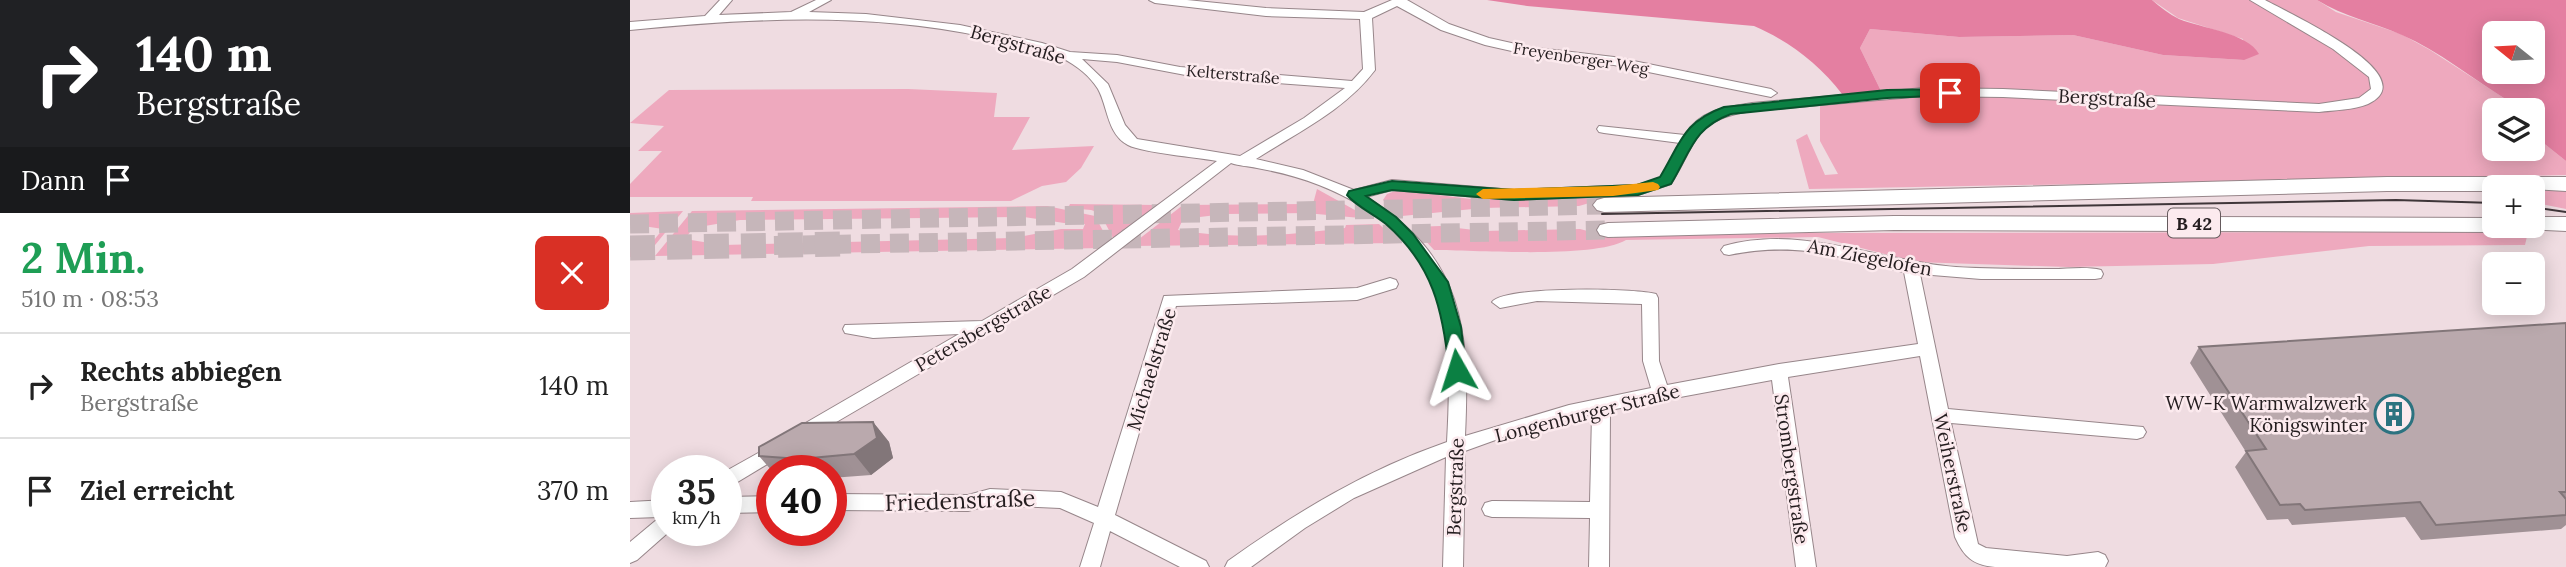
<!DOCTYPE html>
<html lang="de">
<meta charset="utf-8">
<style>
:root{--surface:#fff;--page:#f2f2f2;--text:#222;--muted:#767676;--line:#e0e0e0}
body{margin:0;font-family:Lora,serif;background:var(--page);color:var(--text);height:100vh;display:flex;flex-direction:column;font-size:26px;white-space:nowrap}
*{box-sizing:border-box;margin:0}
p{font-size:23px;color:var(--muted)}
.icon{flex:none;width:38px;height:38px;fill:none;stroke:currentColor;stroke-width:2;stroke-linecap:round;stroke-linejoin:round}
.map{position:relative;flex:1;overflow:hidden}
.sheet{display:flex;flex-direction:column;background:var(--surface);width:630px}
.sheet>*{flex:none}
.top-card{background:#202124;color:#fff;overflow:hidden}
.needle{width:46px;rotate:288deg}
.controls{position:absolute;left:1852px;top:21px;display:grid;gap:14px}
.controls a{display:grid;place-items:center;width:63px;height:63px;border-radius:10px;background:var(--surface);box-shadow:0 4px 18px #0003;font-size:35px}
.speed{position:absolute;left:21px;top:455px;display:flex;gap:14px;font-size:35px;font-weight:700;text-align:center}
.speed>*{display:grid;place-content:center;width:91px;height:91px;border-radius:50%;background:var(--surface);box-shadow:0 4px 18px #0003;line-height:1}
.speed small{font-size:18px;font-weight:400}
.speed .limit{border:10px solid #d22;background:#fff;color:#111}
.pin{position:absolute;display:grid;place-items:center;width:60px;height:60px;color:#fff;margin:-30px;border-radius:14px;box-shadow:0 4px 10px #0006}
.me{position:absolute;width:77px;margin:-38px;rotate:354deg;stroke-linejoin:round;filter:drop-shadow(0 0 5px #0008)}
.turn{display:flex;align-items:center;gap:24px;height:147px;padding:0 21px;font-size:32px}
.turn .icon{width:91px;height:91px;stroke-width:2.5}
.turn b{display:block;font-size:49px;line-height:60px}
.then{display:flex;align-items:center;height:66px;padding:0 21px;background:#0003;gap:14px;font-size:26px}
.round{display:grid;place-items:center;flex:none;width:74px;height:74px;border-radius:10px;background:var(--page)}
.head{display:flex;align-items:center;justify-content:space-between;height:119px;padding:0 21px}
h1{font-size:42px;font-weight:700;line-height:52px;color:#1e9e55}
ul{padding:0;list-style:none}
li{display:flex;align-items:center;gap:21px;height:105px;padding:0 21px;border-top:2px solid var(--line)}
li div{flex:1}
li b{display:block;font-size:26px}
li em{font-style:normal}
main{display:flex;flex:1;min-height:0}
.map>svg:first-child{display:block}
</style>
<main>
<section class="sheet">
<div class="top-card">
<div class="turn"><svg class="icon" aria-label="right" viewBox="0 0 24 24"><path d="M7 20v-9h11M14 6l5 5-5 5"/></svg><div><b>140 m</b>Bergstraße</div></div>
<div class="then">Dann<svg class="icon" aria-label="arrive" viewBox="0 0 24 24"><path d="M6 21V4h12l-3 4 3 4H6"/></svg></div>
</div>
<div class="head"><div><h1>2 Min.</h1><p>510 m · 08:53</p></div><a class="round" style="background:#d93025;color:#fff"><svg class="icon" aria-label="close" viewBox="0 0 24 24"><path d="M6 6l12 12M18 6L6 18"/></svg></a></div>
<ul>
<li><svg class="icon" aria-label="right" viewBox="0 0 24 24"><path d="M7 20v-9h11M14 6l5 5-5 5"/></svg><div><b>Rechts abbiegen</b><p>Bergstraße</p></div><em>140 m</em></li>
<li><svg class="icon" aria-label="arrive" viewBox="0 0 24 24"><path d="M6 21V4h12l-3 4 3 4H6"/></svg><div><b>Ziel erreicht</b></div><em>370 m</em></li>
</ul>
</section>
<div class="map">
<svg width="1936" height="567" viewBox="0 0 1936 567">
<rect width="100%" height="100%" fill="#efdce1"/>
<g fill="#eea9be" fill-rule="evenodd">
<path d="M 1522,0 L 1621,0 L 1723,59 L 1739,73 L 1742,87 C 1730,103 1705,102 1687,105 L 1369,89 L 1251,91 L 1230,48 L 1240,29 L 1329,37 L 1443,35 L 1533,55 L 1614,60 L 1613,39 L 1548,18 Z"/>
<path d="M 1627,0 L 1687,0 L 1706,12 L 1771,34 L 1800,50 L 1877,100 L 1884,110 L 1864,110 L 1864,149 L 1902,149 L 1902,134 L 1936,161 L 1936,175 L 1179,189 L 1166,140 L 1177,134 L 1195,175 L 1208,174 L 1190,141 L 1190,106 L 1265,96 L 1346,95 L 1694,111 C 1718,106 1776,102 1742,66 Z"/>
<polygon points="278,89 367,93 364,117 400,117 382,150 464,146 451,168 436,182 412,186 381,201 121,201 123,197 0,197 0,184 32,151 8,151 34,126 0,123 39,90"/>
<path d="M 687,189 L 741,219 L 676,213 L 595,214 L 553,219 L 548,230 C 602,240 660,235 715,228 L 716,225 L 749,224 L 769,243 L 500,246 L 553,205 L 683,204 Z"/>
<polygon points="768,190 841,199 980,197 949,206 853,208 772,216 753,200 757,194"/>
<polygon points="1902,191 1936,191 1936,209 1902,202"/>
<polygon points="440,204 528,205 483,238 470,213 461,210 438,208"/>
<path d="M 417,206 L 465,216 L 479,242 L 474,248 L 25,256 L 62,211 ZM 394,217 L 434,223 L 455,224 L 453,229 L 431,229 L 383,238 L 92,245 L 55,239 L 63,228 L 110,220 Z"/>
<polygon points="53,211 16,256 0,257 0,245 24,240 33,229 0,224 0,213"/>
<path d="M 810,226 L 853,231 L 950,229 L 984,238 L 985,236 L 1176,233 L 1898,232 L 1895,245 L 1739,246 L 1583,264 L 1438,267 L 1286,262 L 1188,237 L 996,240 C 964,259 845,250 804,250 L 783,227 Z"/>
</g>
<g fill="#e47fa1" fill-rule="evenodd">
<path d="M 857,0 L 1522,0 C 1530,7 1539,14 1549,19 C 1571,28 1618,33 1629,54 L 1614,60 L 1533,55 L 1443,35 L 1329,37 L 1240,29 L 1230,48 L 1251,91 L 1212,94 C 1189,64 1159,41 1124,26 L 897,6 Z"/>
<path d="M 1687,0 L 1936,0 L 1936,161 L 1902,134 L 1902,110 L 1884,110 L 1877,100 C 1843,79 1809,51 1772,35 C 1743,22 1714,17 1687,0 ZM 1864,33 L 1902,33 L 1902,72 L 1864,72 Z"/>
</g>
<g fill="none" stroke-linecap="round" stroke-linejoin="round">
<g stroke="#c6b6ba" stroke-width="19" stroke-dasharray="19 10" stroke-linecap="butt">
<polyline points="0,224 974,205"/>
<polyline points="115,246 978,230"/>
</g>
<polyline stroke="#c6b6ba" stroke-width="25" stroke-dasharray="25 12" stroke-linecap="butt" points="0,248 210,244"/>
<defs>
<g id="minor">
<path d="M 90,0 L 102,0 L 89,15 L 161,12 L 186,0 L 201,0 L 179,12 L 236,14 L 330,25 L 412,43 L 440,52 L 487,55 L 550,67 L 722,81 L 733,69 L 730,19 L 636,16 L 525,3 L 519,0 L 557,0 L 636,8 L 734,12 L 762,0 L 777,0 L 819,24 L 859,38 L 899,47 L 984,57 L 1141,89 L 1147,93 L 1141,97 L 984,65 L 899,55 L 855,45 L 811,30 L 767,6 L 742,18 L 745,70 C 715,110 668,132 626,159 L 673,170 L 724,190 L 762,180 L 884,190 L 1007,185 L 1031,178 L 1050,143 L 974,133 L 969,132 L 967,129 L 969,126 L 1055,135 C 1069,110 1095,107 1122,103 L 1294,88 L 1373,89 L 1689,104 L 1729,98 L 1741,89 L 1739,77 L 1703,49 L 1620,0 L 1635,0 C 1656,12 1798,76 1738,104 C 1724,110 1704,110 1689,112 L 1373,97 L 1294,96 L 1122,111 C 1064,119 1068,140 1041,184 L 1008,195 L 884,200 L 762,190 L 736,197 C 834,257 840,330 835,436 L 939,405 L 1021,388 L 1013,361 L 1012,304 L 907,301 L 870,308 L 862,302 C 874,286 1004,288 1026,294 L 1028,298 L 1029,361 L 1037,385 L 1149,364 L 1288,344 L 1274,272 C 1208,257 1169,241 1099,255 L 1094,254 L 1091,250 L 1094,246 C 1173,224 1247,261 1326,267 C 1358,269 1390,269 1422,269 C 1438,269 1456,266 1471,270 L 1473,274 L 1471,278 L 1465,279 L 1351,279 L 1290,274 L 1318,409 L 1513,427 L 1516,432 L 1513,437 L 1507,439 L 1321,423 L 1348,544 L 1356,548 L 1437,556 L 1468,552 L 1475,555 L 1478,561 L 1475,567 L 1365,567 C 1343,565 1334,557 1325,537 L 1290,356 L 1158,377 L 1186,567 L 1166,567 L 1142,380 L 980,410 L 979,567 L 959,567 L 960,518 L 862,517 L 855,515 L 852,509 L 855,503 L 862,501 L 960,502 L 962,414 L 871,438 L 835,451 L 833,567 L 813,567 L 816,457 L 724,498 L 675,528 L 621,567 L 595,567 L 598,561 C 667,512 736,470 817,442 C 824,320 816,236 689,185 C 669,177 648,172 627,168 C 618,166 609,166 601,163 L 454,277 L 179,438 L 173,440 L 167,438 L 164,433 L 167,428 L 329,334 L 243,338 L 215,333 L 213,329 L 215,325 L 352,321 L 442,269 L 587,161 C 567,157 513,153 498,145 C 477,134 478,107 468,89 C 460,76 446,65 432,58 C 409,46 381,43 355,37 C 238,12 119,18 0,30 L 0,22 L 75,16 ZM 452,59 L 487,62 L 566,77 L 715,88 L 674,118 L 610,156 L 507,139 L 495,125 L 478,84 Z"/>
<polygon points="760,278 766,280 768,284 766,288 727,300 546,306 485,515 576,561 579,567 550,567 480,531 470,567 450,567 464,523 430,508 360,505 338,511 201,510 201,494 338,495 360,489 431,492 468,507 534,296 727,288"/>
<polygon points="148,442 154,444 157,449 154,454 96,489 96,471"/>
<polygon points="142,496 142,512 96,513 96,497"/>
<polygon points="37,500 37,530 41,530 7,560 0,563 0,542 30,517 0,518 0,502"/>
</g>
<g id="highway">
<polygon points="1757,177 1936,177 1936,191 1864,187 1864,191 1757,191 974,212 967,210 963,205 967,200 974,198"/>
<polygon points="1264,216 1864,218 1864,226 1874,226 1872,230 1864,232 1264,230 978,237 970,235 967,230 970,225 978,223"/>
<polygon points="1902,217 1936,217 1936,231 1894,229 1892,226 1902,226"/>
</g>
</defs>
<use href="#minor" stroke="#97868a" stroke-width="2"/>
<use href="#highway" stroke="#97868a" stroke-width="2"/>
<use href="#minor" fill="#fff" fill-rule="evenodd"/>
<use href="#highway" fill="#fff" fill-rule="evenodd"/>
<g stroke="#3f3639" stroke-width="2">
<polyline points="1902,207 1936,212"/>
<polyline points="972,214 1766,200 1864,203"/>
</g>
</g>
<g fill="#a09195">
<polygon points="1936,323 1936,525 1931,529 1791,540 1775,517 1662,525 1658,519 1637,520 1605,467 1616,452 1560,363 1569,347"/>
<polygon points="243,422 259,442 263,458 241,475 201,478 201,471 142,471 129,456"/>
</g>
<polygon fill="#827679" points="243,422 259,442 263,458 241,475 224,454"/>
<g fill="#baa9ad" stroke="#827679" stroke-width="2">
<polygon points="1936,323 1936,492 1930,492 1936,499 1936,515 1806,525 1790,502 1675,510 1670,504 1650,505 1616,451 1636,449 1569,347"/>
<polygon points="243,422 247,438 224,454 170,459 129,456 129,447 172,423"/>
</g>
<path fill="#0b8043" stroke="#07532c" stroke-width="2" d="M 1320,89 L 1327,93 L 1325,95 L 1257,98 L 1101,114 C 1063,128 1061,151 1041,184 L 1008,195 L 884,200 L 762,190 L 736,196 L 766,217 L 783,234 L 818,282 L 831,327 L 836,370 L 833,374 L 821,374 L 819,370 C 813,310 803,265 756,224 C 744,214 727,207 717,195 L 719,191 L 762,181 L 884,190 L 1007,185 L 1030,177 C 1051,142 1053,122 1094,107 L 1257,90 Z"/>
<polygon fill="#f59e0b" points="1023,182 1028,184 1030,187 1028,190 983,196 853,199 846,194 853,189 983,186"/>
<defs>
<symbol id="building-ring" viewBox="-11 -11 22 22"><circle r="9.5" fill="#fceaee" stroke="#2c7380" stroke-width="1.5"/><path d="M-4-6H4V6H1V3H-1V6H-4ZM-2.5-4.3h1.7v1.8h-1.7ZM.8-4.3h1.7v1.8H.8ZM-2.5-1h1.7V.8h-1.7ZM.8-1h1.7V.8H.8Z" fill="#2c7380"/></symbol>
</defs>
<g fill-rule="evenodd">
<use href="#building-ring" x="1742" y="392" width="44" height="44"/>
</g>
<g text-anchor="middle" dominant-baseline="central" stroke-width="5" stroke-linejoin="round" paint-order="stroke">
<g font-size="16" fill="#241d1f" stroke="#fceaee">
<text transform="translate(951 58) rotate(9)">Freyenberger Weg</text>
<text transform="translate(603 74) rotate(5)">Kelterstraße</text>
</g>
<rect fill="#fceaee" stroke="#655a5d" stroke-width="2" x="1538" y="208.5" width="52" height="29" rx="5"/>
<g font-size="18" font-weight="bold" fill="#241d1f">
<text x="1564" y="223">B 42</text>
</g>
<g font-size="19" fill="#241d1f" stroke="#fceaee">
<text transform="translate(388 44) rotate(16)">Bergstraße</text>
<text transform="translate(1477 98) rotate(3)">Bergstraße</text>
<text transform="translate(1240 257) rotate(11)">Am Ziegelofen</text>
<text transform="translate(353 328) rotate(-30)">Petersbergstraße</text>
<text transform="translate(521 369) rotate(-73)">Michaelstraße</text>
<text transform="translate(957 413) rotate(-14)">Longenburger Straße</text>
<text transform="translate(1162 469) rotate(82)">Strombergstraße</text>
<text transform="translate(1323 473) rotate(78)">Weiherstraße</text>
<text transform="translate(825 487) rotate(-88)">Bergstraße</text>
</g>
<g font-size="19" fill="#241d1f" stroke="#fceaee" text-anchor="end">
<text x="1737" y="403">WW-K Warmwalzwerk<tspan x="1737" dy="22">Königswinter</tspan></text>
</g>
<g font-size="23" fill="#241d1f" stroke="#fceaee">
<text transform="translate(330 500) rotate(-2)">Friedenstraße</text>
</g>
</g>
</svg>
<div class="controls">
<a><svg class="needle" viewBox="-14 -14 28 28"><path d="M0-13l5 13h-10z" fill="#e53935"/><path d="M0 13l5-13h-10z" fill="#767676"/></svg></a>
<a><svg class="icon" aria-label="layers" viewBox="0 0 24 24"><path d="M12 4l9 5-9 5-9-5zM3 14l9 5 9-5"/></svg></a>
<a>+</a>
<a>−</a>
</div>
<div class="speed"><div>35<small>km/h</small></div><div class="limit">40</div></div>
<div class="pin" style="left:1320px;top:93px;background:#d93025"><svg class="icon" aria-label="arrive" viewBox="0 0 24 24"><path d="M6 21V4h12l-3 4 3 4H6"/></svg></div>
<svg class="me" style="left:827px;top:370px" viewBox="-20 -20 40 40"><path d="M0-17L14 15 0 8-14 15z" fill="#0b8043" stroke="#fff" stroke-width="4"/></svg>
</div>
</main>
